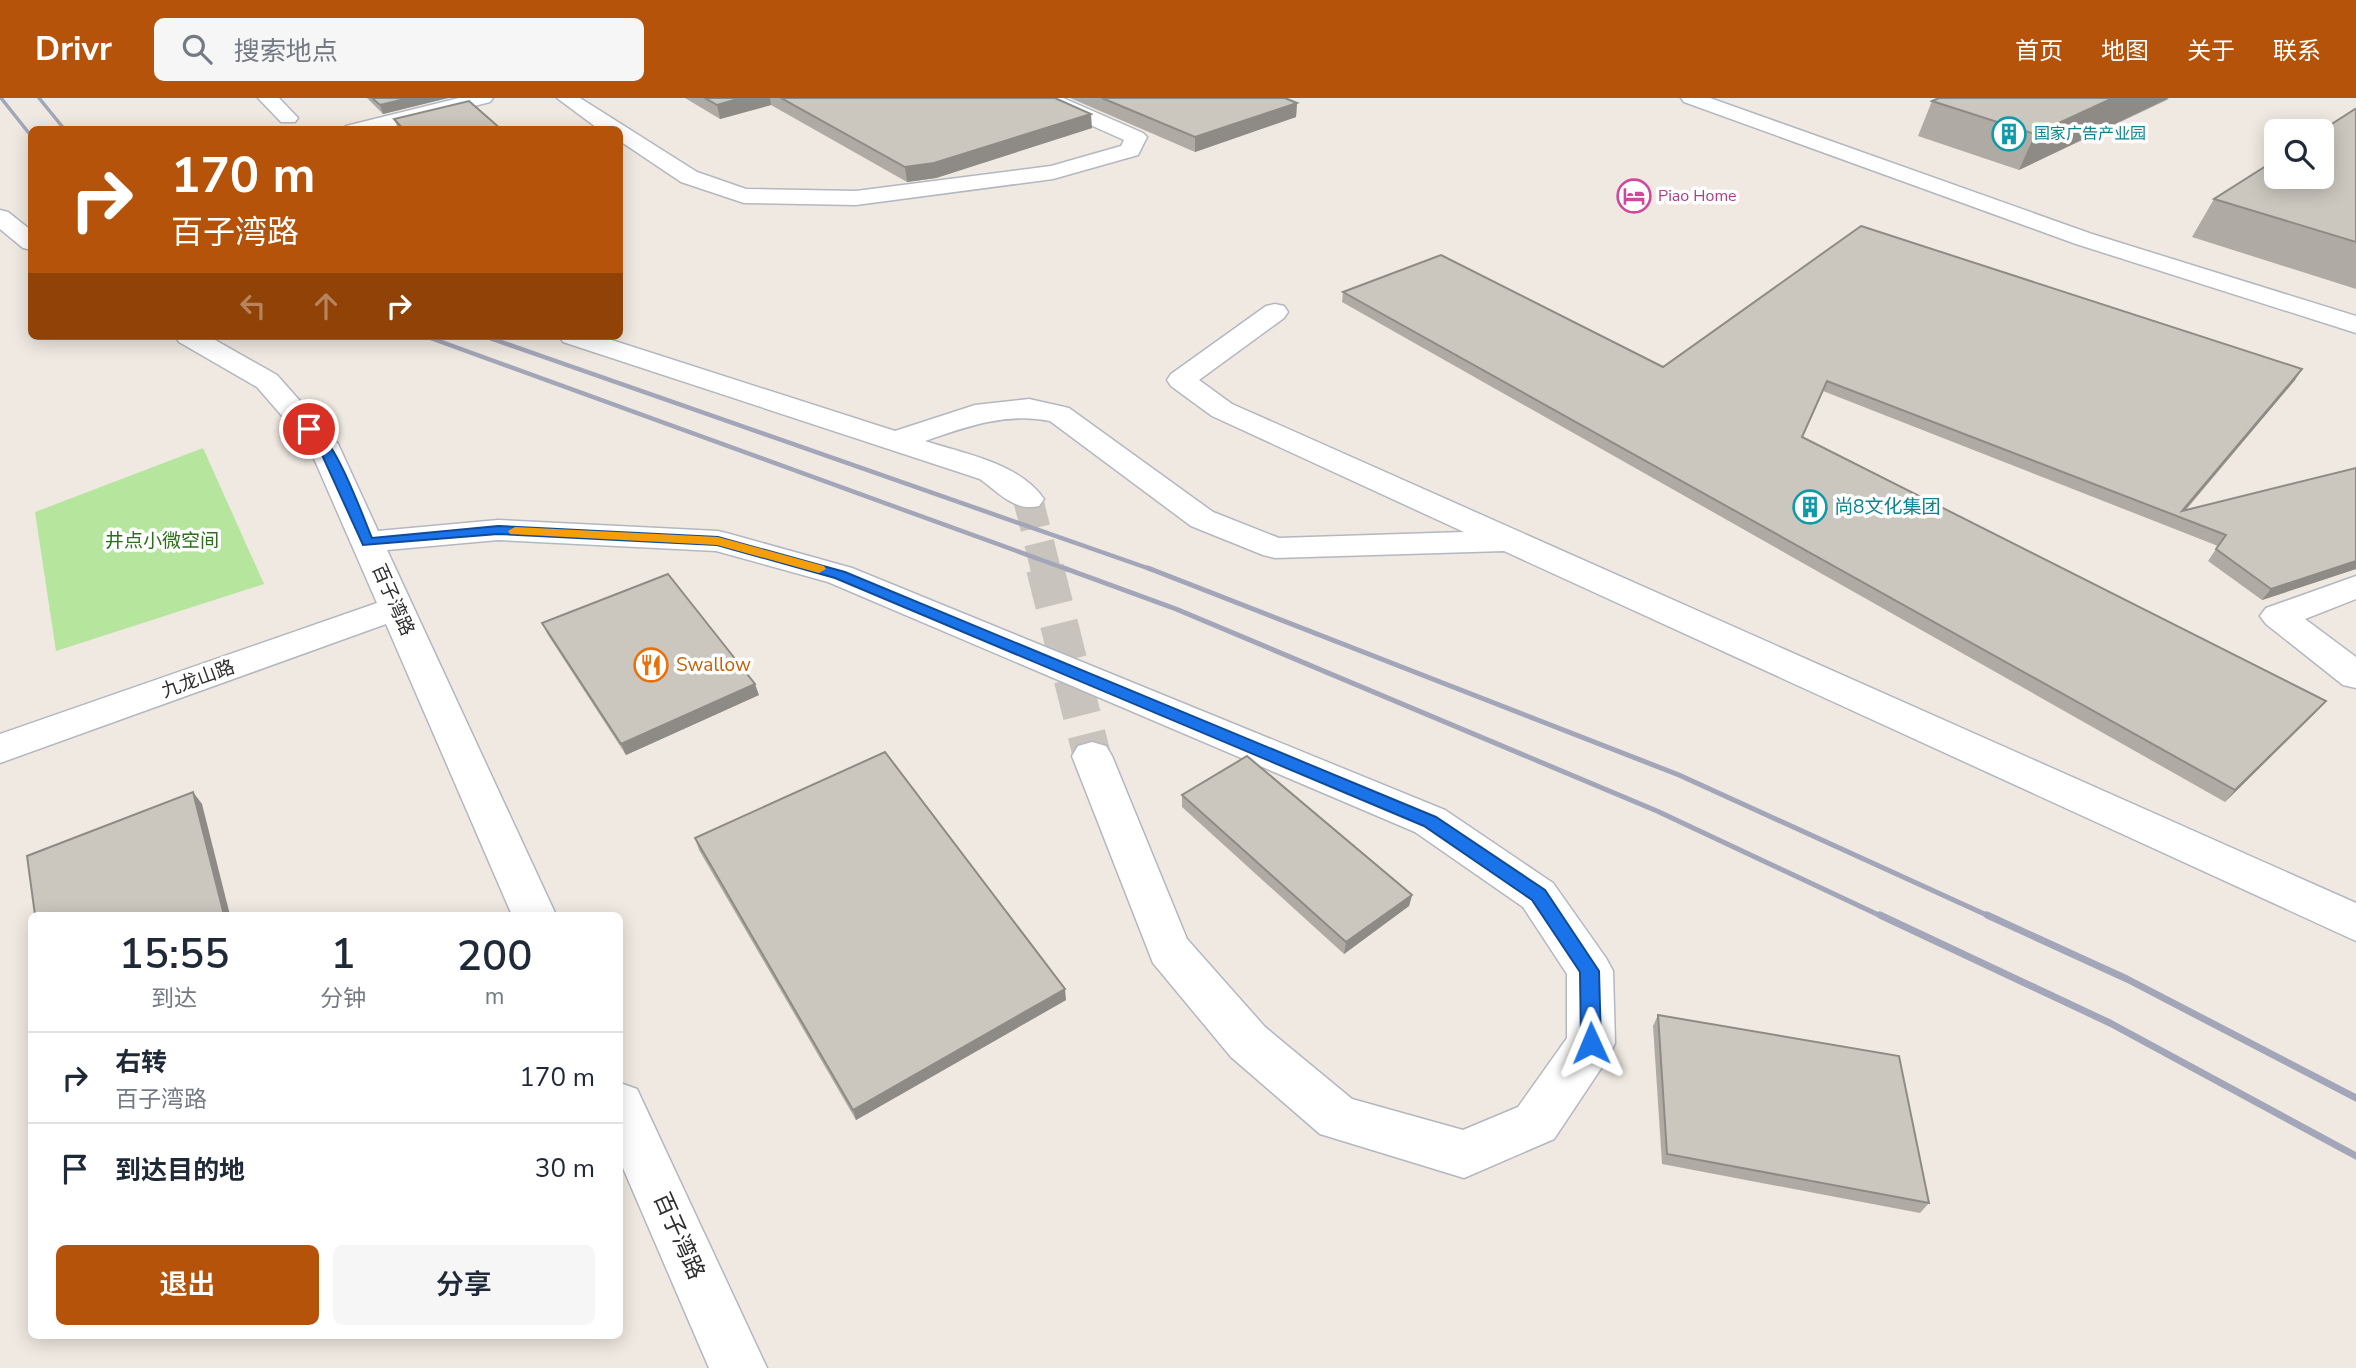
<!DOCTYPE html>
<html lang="zh">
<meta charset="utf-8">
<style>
:root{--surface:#fff;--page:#f6f6f7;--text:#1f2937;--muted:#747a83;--line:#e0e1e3;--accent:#b45309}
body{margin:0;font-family:"Nunito Sans","Noto Sans SC",sans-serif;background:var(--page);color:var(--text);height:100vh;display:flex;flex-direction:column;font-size:26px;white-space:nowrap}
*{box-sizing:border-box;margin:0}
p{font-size:23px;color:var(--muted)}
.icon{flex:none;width:38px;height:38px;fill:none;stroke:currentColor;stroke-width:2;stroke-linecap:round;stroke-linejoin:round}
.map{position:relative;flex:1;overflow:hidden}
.sheet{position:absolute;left:28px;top:814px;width:595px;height:427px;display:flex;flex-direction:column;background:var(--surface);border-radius:10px;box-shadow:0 4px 18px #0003}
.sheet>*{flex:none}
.hud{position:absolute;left:28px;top:28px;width:595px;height:214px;border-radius:10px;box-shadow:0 4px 18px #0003;background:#b45309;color:#fff;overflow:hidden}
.fabs{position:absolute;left:2264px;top:21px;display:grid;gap:14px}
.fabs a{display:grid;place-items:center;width:70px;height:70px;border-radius:10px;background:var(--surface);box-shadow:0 4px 18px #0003;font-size:35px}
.pin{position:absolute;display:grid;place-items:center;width:60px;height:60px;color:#fff;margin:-30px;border:4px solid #fff;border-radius:50%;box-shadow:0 2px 7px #0007}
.me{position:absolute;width:77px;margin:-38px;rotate:359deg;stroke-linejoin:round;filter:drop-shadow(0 0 5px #0008)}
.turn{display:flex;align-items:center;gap:24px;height:147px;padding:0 28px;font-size:32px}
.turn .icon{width:91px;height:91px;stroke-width:2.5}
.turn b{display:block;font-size:49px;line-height:60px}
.lanes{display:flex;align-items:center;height:66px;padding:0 28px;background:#0003;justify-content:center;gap:35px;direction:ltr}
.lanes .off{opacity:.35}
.eta{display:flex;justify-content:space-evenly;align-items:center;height:119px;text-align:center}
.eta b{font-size:42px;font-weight:600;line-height:49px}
.button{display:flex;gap:14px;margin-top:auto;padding:14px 28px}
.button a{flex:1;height:80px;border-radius:10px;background:var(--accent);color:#fff;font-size:28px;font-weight:600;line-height:80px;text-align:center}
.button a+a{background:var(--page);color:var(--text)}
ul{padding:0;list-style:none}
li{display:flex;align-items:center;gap:21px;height:91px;padding:0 28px;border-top:2px solid var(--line)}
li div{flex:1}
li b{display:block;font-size:26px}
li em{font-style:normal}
header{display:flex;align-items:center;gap:42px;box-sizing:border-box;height:98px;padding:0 35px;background:var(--accent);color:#fff}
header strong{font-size:33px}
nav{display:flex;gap:38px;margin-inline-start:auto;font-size:24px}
.search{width:490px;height:63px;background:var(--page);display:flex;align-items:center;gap:18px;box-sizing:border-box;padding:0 24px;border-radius:10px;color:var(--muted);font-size:26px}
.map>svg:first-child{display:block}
</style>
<header>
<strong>Drivr</strong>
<div class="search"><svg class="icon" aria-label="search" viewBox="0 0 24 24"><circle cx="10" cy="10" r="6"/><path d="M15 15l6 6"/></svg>搜索地点</div>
<nav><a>首页</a><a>地图</a><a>关于</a><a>联系</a></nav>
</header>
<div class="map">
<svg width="2356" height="1270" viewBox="0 0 2356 1270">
<rect width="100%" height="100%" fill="#efe9e1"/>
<polygon fill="#b6e59e" points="203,350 264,486 56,553 35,414"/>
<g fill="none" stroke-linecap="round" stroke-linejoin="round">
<polyline stroke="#c8c4bd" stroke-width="30" stroke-dasharray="30 15" stroke-linecap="butt" points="1028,401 1046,472"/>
<polyline stroke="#c8c4bd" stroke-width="38" stroke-dasharray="38 19" stroke-linecap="butt" points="1045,470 1092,658"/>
<defs>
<g id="minor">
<polygon points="258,0 279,0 298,20 295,24 281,24"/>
<polygon points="459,0 493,0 490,4 380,32 343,32 346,28"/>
<polygon points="557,0 580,0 697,74 746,91 856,93 1051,68 1121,48 1124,42 1039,4 1036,0 1063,0 1143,35 1147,39 1138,57 1053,81 856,107 744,105 681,84 620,43 620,32 600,32"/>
<polygon points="1681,0 1710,0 2092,136 2356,218 2356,235 2076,146 1684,4"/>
<polygon points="0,112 8,114 32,133 32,152 23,150 0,131"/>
<path d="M 1275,206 L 1284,208 L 1288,214 L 1284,220 L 1199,282 L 1232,306 L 2356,805 L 2356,843 L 1504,453 L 1275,460 L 1263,457 L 1191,428 L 1050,323 C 1006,314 966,329 925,343 C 965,356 1019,365 1044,401 L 1039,408 C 1015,414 998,394 980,381 L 563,244 L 559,238 L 599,238 L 895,333 L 975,307 L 1029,301 L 1069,310 L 1213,414 L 1279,440 L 1464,434 L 1212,318 L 1171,288 L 1167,282 L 1171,276 L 1266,208 Z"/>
<polygon points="175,238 208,238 277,277 338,346 378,433 498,422 718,433 730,436 852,470 1445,712 1553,785 1606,860 1613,873 1615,945 1608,960 1554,1041 1464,1080 1320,1036 1231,959 1153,865 1072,658 1078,648 1092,644 1106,648 1112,658 1187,841 1265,929 1352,1001 1463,1032 1518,1009 1567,940 1567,876 1523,809 1415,734 828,484 716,453 498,442 387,452 556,817 512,817 386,526 0,665 0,636 377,505 309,349 257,289 179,244"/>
<polygon points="2356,478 2356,501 2305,521 2356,559 2356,590 2343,587 2266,526 2260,518 2266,510"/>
<polygon points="620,985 637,991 767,1270 709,1270 620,1063"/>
</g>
</defs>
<use href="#minor" stroke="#b4b7c1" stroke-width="3"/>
<use href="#minor" fill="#fff" fill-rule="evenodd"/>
<g stroke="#a3a6b8" stroke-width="3.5">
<polyline points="1,0 32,39"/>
<polyline points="39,0 65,32"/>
</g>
<g stroke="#a3a6b8" stroke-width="4.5">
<polyline points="425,238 1069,472"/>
<polyline points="484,238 1153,472"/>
</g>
<g stroke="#a3a6b8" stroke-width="5">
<polyline points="1064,470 1176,511 1657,713 1883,819"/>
<polyline points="1148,470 1679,677 1991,819"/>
</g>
<g stroke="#a3a6b8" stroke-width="7">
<polyline points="1880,817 2110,925 2356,1058"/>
<polyline points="1987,817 2127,881 2356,1000"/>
</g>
</g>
<g fill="#afaba4">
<polygon points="367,0 448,0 383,16"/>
<polygon points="685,0 1055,0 1092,30 936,80 907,84 771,7 720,21"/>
<polygon points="1070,0 1285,0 1297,5 1296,19 1195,54"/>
<polygon points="2169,1 2019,72 1918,38 1932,3"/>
<polygon points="2356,12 2356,191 2192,139 2214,101"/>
<polygon points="394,21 502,32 399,32"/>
<polygon points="1343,194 1663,269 2295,282 2185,413 2356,370 2356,471 2262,502 2208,463 2218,448 1823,293 1802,339 2316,614 2225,704 1342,204"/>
<polygon points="542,525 759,597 626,657 548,537"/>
<polygon points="1182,697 1412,797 1409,808 1344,856 1182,709"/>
<polygon points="695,740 1066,902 856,1022 699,752"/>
<polygon points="1658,917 1929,1105 1920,1115 1662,1066 1653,928"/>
</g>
<g fill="#8e8b86">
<polygon points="409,0 448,0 383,16 380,7"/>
<polygon points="741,0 770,0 771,7 720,21 717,7"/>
<polygon points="2113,0 2169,0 2019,72 2035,36"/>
<polygon points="1297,5 1296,19 1195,54 1195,39"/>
<polygon points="1091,16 1092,30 936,80 907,84 905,69"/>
<polygon points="2302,271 2295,282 2179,419 2182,413"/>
<polygon points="2356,463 2356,471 2262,502 2271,491"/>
<polygon points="755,586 759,597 626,657 621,646"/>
<polygon points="2326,603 2316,614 2225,704 2235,692"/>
<polygon points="193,694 202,706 230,817 224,817"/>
<polygon points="1412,797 1409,808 1344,856 1346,844"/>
<polygon points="1065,891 1066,902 856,1022 853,1012"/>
</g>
<g fill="#cbc7bf" stroke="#8e8b86" stroke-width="2">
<polygon points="372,0 409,0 380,7"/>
<polygon points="705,0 741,0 717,7"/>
<polygon points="781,0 1055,0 1091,16 934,65 905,69"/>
<polygon points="1102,0 1285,0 1297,5 1195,39"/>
<polygon points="1939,0 2113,0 2035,36 1932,3"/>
<polygon points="469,3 502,32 404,32 394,21"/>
<polygon points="2355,11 2356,12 2356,144 2214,101 2277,61 2277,79 2322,79 2322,33 2321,33"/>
<polygon points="1861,128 2302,271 2182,413 2356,370 2356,463 2271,491 2216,451 2226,437 1827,283 1802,339 2326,603 2235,692 1343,194 1441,157 1663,269"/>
<polygon points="668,476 755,586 621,646 542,525"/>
<polygon points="885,654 1065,891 853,1012 695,740"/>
<polygon points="1247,658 1412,797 1346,844 1182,697"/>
<polygon points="193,694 224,817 35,817 27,758"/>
<polygon points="1658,917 1899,958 1929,1105 1667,1056"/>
</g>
<path fill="#1a73e8" stroke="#114b97" stroke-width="2" d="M 309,327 C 334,336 361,414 372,440 L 498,428 L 718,439 L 845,474 L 1436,719 L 1545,792 L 1599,873 L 1601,945 L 1598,951 L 1591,954 L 1584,951 L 1581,945 L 1580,874 L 1532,802 L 1424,728 L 835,480 L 717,447 L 498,436 L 363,447 L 318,348 L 303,331 Z"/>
<polygon fill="#f59e0b" points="515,429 718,439 824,468 826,471 819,475 717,447 510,436 508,433"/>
<defs>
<symbol id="building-ring" viewBox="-11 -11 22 22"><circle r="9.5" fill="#fff" stroke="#0f9aa8" stroke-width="1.5"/><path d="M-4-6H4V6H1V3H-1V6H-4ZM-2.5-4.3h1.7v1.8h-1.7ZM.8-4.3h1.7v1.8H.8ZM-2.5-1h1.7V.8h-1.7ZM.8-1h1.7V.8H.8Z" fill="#0f9aa8"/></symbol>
<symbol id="hotel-ring" viewBox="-11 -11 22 22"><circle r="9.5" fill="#fff" stroke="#d1479c" stroke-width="1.5"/><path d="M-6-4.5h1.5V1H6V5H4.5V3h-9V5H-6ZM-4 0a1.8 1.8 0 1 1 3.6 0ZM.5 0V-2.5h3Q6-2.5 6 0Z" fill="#d1479c"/></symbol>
<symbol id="restaurant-ring" viewBox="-11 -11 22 22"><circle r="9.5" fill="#fff" stroke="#e8710a" stroke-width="1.5"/><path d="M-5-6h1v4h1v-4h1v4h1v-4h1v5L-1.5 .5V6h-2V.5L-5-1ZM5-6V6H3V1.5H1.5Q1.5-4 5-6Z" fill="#e8710a"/></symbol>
</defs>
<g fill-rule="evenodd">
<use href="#building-ring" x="1990" y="17" width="38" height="38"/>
<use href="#hotel-ring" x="1615" y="79" width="38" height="38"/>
<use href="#building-ring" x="1791" y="390" width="38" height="38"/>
<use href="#restaurant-ring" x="632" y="548" width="38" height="38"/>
</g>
<g text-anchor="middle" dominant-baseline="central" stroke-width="7" stroke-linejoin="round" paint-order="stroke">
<g font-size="16" fill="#0d838f" stroke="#fff" text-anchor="start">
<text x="2034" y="36">国家广告产业园</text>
</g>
<g font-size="16" fill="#b23c85" stroke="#fff" text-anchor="start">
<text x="1658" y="98">Piao Home</text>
</g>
<g font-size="19" fill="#0d838f" stroke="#fff" text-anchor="start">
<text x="1834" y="409">尚8文化集团</text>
</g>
<g font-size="19" fill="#2c6e1b" stroke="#fff">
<text x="162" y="443">井点小微空间</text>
</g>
<g font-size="19" fill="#2e2e2e" stroke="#fff">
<text transform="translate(393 502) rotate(66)">百子湾路</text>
<text transform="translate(198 581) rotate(-20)">九龙山路</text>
</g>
<g font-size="19" fill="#c56008" stroke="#fff" text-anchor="start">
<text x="676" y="567">Swallow</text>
</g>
<g font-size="23" fill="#2e2e2e" stroke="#fff">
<text transform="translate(679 1138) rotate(66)">百子湾路</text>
</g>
</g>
</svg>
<div class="fabs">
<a><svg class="icon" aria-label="search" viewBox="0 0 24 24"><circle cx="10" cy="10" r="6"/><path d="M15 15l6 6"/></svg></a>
</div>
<div class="pin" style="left:309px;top:331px;background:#d93025"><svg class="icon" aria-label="arrive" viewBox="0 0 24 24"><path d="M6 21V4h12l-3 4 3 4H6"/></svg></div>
<svg class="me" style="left:1591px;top:945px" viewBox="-20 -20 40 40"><path d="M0-17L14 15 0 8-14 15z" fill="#1a73e8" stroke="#fff" stroke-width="4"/></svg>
<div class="hud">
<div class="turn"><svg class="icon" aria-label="right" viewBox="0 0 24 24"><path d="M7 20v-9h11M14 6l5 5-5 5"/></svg><div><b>170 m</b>百子湾路</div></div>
<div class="lanes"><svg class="icon off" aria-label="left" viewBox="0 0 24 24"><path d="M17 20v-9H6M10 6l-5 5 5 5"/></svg><svg class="icon off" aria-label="ahead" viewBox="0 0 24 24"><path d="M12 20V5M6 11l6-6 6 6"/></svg><svg class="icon" aria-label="right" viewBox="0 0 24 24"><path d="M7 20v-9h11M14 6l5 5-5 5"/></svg></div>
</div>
<section class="sheet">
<div class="eta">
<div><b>15:55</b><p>到达</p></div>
<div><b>1</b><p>分钟</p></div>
<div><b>200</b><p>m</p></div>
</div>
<ul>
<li><svg class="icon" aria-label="right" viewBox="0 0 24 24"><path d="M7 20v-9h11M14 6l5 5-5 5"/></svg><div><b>右转</b><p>百子湾路</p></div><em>170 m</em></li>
<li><svg class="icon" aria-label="arrive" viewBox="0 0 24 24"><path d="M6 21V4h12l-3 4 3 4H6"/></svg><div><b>到达目的地</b></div><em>30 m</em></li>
</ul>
<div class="button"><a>退出</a><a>分享</a></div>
</section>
</div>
